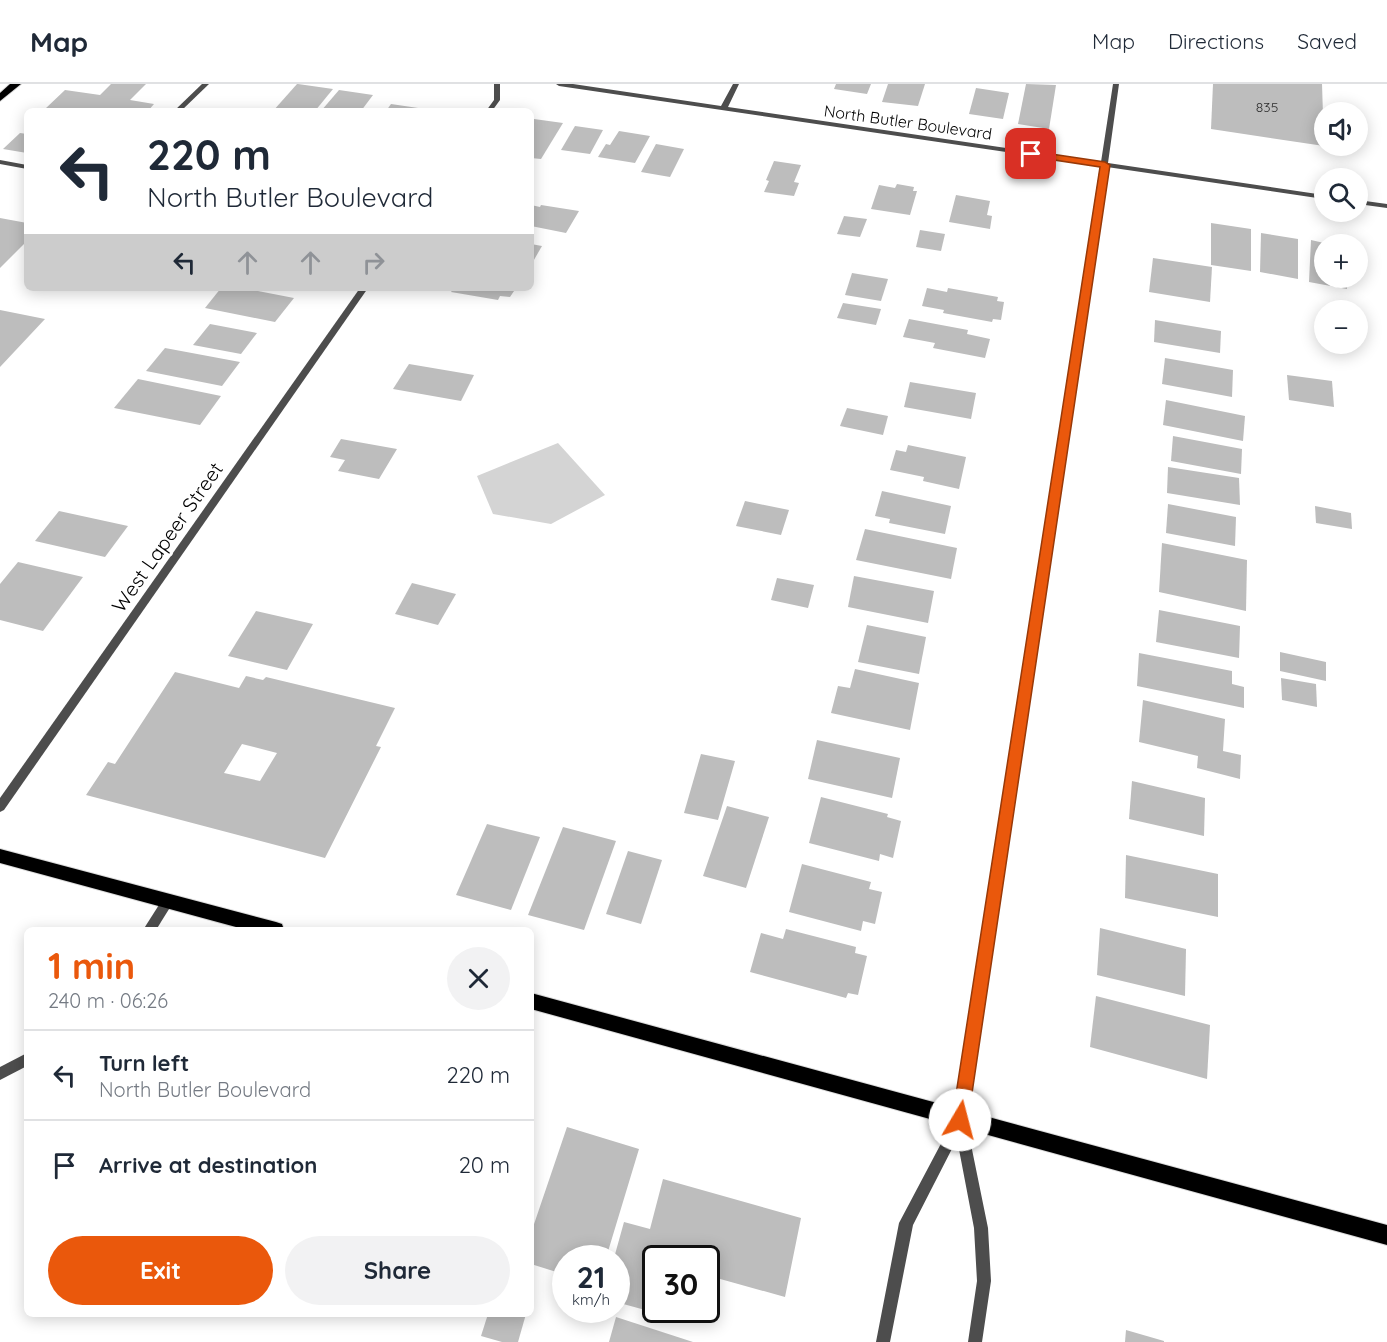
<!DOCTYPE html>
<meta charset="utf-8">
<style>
:root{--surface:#fff;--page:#f2f2f3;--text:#1f2937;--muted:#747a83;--line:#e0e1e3;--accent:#ea580c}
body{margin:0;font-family:Quicksand,sans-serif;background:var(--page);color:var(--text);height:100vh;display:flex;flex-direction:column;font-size:22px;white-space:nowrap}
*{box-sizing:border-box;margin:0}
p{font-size:20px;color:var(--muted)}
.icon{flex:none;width:33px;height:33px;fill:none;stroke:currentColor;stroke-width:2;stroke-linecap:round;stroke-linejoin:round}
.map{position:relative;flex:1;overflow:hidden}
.details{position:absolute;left:24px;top:843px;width:510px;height:390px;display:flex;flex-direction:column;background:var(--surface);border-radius:9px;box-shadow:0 3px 15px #0003}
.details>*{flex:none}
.banner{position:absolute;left:24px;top:24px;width:510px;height:183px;border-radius:9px;box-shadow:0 3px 15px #0003;background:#fff;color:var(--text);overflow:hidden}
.fabs{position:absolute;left:1314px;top:18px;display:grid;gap:12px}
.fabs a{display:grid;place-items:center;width:54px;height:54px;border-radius:50%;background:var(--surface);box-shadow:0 3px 15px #0003;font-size:30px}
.speed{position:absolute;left:552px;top:1161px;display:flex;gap:12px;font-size:30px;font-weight:700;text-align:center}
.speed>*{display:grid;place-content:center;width:78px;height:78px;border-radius:50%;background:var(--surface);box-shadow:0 3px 15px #0003;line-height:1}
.speed small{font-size:15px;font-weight:400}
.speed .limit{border:3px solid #111;border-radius:9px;background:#fff;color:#111}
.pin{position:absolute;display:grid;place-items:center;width:51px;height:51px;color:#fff;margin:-26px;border-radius:12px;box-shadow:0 3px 9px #0006}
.me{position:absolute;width:66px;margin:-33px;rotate:8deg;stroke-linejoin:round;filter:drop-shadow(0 0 4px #0008)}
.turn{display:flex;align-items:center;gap:21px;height:126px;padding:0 24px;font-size:27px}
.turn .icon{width:78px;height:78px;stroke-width:2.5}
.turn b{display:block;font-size:42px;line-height:51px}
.lanes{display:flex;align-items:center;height:57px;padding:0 24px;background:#0003;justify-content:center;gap:30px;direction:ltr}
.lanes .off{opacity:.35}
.round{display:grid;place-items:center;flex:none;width:63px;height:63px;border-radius:32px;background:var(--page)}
.summary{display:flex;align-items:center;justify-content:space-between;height:102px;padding:0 24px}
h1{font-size:36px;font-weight:800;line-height:45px;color:var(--accent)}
.cta{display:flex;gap:12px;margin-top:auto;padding:12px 24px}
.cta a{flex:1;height:69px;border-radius:36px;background:var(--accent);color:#fff;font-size:24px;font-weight:800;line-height:69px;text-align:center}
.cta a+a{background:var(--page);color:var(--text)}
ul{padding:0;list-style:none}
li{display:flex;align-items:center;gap:18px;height:90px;padding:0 24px;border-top:2px solid var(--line)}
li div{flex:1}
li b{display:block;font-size:22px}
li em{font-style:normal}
header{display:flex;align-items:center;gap:36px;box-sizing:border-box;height:84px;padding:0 30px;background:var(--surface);border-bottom:2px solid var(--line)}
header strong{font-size:28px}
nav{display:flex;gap:33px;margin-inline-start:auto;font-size:21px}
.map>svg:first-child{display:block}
</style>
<header>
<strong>Map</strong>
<nav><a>Map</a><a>Directions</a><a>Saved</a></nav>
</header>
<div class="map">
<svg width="1387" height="1258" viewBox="0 0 1387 1258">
<rect width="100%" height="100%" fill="#fff"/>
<polygon fill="#d4d4d4" points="558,359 605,411 551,440 493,430 477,392"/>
<g fill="#bdbdbd" fill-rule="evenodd">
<polygon points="111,0 146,0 130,16 154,20 148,27 59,27 45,25 65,6 100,11"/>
<polygon points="297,0 298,0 333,5 315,27 273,27"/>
<polygon points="836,0 871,0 867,10 834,5"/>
<polygon points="888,0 925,0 918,22 882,18"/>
<polygon points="1026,0 1056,1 1049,45 1018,40"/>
<polygon points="1213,0 1322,0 1324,62 1211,45"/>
<polygon points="976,4 1009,9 1003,35 969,30"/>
<polygon points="339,6 373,11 361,27 321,27"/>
<polygon points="391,20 425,25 423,27 386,27"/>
<polygon points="534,35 563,39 541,75 531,74 531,40"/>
<polygon points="575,42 603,46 590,70 561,66"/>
<polygon points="619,47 650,52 635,79 598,73 606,60 610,61"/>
<polygon points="20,49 27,50 27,69 3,65"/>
<polygon points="656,60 684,65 670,93 641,88"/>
<polygon points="774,77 801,81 794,98 799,99 794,112 764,108 769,97 766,96"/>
<polygon points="897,100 914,103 913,107 917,107 910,131 871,125 879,101 895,104"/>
<polygon points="956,111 990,117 987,131 992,132 990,145 949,138"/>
<polygon points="531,121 540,123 541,121 579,127 566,149 531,142"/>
<polygon points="844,132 867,135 860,153 837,150"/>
<polygon points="0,134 27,139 27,157 0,184"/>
<polygon points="1211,139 1251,145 1251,187 1211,181"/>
<polygon points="920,146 945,150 941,167 916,163"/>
<polygon points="1261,149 1298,155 1298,195 1260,188"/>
<polygon points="1311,156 1324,159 1324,194 1347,194 1347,205 1309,198"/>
<polygon points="531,160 542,162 531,181"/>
<polygon points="1153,174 1212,183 1210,218 1149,208"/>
<polygon points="852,189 888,195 881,217 845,211"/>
<polygon points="221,204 242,204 294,214 275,238 205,224"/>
<polygon points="454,204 516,204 510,213 500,212 498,216 451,208"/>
<polygon points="927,204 947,208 948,204 998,213 997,217 1004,218 1001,236 993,235 992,238 943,229 944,226 922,222"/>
<polygon points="843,219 881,225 876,241 837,234"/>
<polygon points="0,226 45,235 0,283"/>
<polygon points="909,235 968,246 967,250 990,255 985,274 933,264 935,259 903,253"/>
<polygon points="1155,236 1221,247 1220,269 1154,258"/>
<polygon points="210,240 257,249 241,270 193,261"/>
<polygon points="165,264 240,278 222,302 146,287"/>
<polygon points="1165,274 1233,286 1232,313 1162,300"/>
<polygon points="409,280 474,291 461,317 393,305"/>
<polygon points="1287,291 1332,297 1334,323 1289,316"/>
<polygon points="138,295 221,312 200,341 114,324"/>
<polygon points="910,298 976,309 971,335 904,323"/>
<polygon points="1166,316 1245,332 1243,357 1163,341"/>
<polygon points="847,324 888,332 883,351 840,342"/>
<polygon points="1173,352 1242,365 1241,390 1171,377"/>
<polygon points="341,355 397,365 379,395 338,387 345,376 330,373"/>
<polygon points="908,361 966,373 959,405 923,397 924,393 890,386 896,366 906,368"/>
<polygon points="1168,383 1239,394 1240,421 1167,409"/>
<polygon points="882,407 951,422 945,450 889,439 890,435 875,432"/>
<polygon points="745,417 789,426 781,451 736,442"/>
<polygon points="1168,420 1236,433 1235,462 1166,449"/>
<polygon points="1315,422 1351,429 1352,445 1316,439"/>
<polygon points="59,427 128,442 105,473 35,457"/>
<polygon points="865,445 957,464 951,495 856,476"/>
<polygon points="1162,459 1247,476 1246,527 1159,508"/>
<polygon points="18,478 83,493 43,547 0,536 0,500"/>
<polygon points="854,492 934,507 928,539 848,523"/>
<polygon points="777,494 814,501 808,524 771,516"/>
<polygon points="412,499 456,510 438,541 395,530"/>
<polygon points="1159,526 1240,542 1239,574 1156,558"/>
<polygon points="256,527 313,540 287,586 228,572"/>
<polygon points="867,541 926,553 919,590 858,578"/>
<polygon points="1280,568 1326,578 1326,597 1280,587"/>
<polygon points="1139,569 1232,587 1232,600 1244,603 1244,624 1137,602"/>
<polygon points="855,585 919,599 910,646 831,629 838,602 850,604"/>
<path d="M 175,588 L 239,604 L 246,592 L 263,596 L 266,593 L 395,624 L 376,662 L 381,663 L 325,774 L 86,711 L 108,678 L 115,680 ZM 242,660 L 277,669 L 260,697 L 224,689 Z"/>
<polygon points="1281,594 1316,600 1317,623 1282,616"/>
<polygon points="1143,616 1225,635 1223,667 1241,671 1240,695 1197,684 1198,672 1139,658"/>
<polygon points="817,656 900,674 892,714 808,695"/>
<polygon points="701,670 735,677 718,736 684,729"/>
<polygon points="1132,697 1205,714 1204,752 1129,735"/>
<polygon points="821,713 888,730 887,733 901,737 893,774 880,770 879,777 809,759"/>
<polygon points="727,722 769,733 746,804 703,792"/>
<polygon points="487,740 540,753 511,826 456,811"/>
<polygon points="563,743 616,757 584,846 528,831"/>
<polygon points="628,767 662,776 641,840 606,830"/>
<polygon points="1126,771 1218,790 1218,833 1125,814"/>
<polygon points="802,780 871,798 869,805 882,808 875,840 863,837 861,847 789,828"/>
<polygon points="1100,844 1186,865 1185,912 1097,891"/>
<polygon points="786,845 856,863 855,869 867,872 858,911 848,909 846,914 750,888 761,849 783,855"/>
<polygon points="1096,912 1210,941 1207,995 1090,963"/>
<polygon points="567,1043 639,1065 606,1174 566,1174 566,1191 531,1180 531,1149"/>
<polygon points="663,1095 801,1134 785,1213 706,1191 706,1174 656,1174 656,1226 668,1226 667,1232 616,1218 616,1174 614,1174 624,1138 650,1145"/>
<polygon points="488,1230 526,1230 518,1258 502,1258 481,1252"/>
<polygon points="616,1233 693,1258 609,1258"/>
<polygon points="1126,1246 1164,1257 1164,1258 1125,1258"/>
</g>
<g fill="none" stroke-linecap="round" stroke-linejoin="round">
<defs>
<g id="major">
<polygon points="10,0 21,0 0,17 0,9"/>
<polygon points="0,765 276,838 282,840 284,846 247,846 0,779"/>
<polygon points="531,909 1387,1141 1387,1161 531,925"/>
</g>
</defs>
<use href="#major" stroke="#dbdbdb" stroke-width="2"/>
<g fill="#4d4d4d" fill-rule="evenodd">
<polygon points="202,0 209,0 181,27 174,27"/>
<polygon points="494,0 500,0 500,16 492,27 486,27 494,16"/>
<polygon points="556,0 573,0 721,22 733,0 739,0 728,23 1101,78 1113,0 1119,0 1108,79 1324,111 1324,115 1107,83 966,1036 988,1144 991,1197 982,1258 968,1258 977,1197 974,1144 957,1055 913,1141 890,1258 876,1258 899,1139 954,1035 1100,82 559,2"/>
<polygon points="0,76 27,81 27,85 0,80"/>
<polygon points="1358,116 1387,120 1387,124 1358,120"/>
<polygon points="360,204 368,204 4,726 0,728 0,714"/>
<polygon points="168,812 172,813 174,817 156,846 143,846 164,813"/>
<polygon points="27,969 27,982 0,996 0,983"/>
</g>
<use href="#major" fill="#000" fill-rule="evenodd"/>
</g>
<polygon fill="#ea580c" stroke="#983908" stroke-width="1.5" points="1031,67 1105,78 1110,81 968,1036 966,1042 960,1044 954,1042 952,1036 1100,83 1028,72 1028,68"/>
<g text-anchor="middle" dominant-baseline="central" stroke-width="6" stroke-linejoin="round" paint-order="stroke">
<g font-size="14" fill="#2f2f2f">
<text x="1267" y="23">835</text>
</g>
<g font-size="16" fill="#000" stroke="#fff">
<text transform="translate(908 38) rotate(8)">North Butler Boulevard</text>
</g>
<g font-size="20" fill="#000" stroke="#fff">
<text transform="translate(167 453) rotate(-55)">West Lapeer Street</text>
</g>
</g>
</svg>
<div class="fabs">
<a><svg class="icon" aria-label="sound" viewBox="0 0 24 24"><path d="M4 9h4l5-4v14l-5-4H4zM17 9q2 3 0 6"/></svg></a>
<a><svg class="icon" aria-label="search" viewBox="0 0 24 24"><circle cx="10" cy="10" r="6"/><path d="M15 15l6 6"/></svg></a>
<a>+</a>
<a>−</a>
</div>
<div class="speed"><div>21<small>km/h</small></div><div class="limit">30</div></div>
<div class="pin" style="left:1031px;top:70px;background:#d93025"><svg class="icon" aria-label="arrive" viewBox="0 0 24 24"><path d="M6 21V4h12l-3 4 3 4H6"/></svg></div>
<svg class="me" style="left:960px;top:1036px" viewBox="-20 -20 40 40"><circle r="19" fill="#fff"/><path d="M0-13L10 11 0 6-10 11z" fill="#ea580c"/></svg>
<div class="banner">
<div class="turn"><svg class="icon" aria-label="left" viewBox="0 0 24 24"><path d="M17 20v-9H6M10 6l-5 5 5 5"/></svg><div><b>220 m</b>North Butler Boulevard</div></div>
<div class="lanes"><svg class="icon" aria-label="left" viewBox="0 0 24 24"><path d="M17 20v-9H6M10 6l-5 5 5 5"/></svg><svg class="icon off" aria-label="ahead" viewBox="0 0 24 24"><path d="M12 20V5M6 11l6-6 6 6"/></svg><svg class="icon off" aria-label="ahead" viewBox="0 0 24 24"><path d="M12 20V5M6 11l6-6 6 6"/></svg><svg class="icon off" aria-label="right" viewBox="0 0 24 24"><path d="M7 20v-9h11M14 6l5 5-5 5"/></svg></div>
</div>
<section class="details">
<div class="summary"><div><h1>1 min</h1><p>240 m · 06:26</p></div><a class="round"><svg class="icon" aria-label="close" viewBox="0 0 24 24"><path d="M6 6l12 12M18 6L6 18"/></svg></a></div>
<ul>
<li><svg class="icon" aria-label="left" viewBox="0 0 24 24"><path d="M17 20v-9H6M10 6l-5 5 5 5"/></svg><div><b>Turn left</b><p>North Butler Boulevard</p></div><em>220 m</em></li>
<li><svg class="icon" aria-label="arrive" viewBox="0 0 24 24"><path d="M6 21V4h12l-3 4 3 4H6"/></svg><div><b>Arrive at destination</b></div><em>20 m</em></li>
</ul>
<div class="cta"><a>Exit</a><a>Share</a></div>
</section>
</div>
